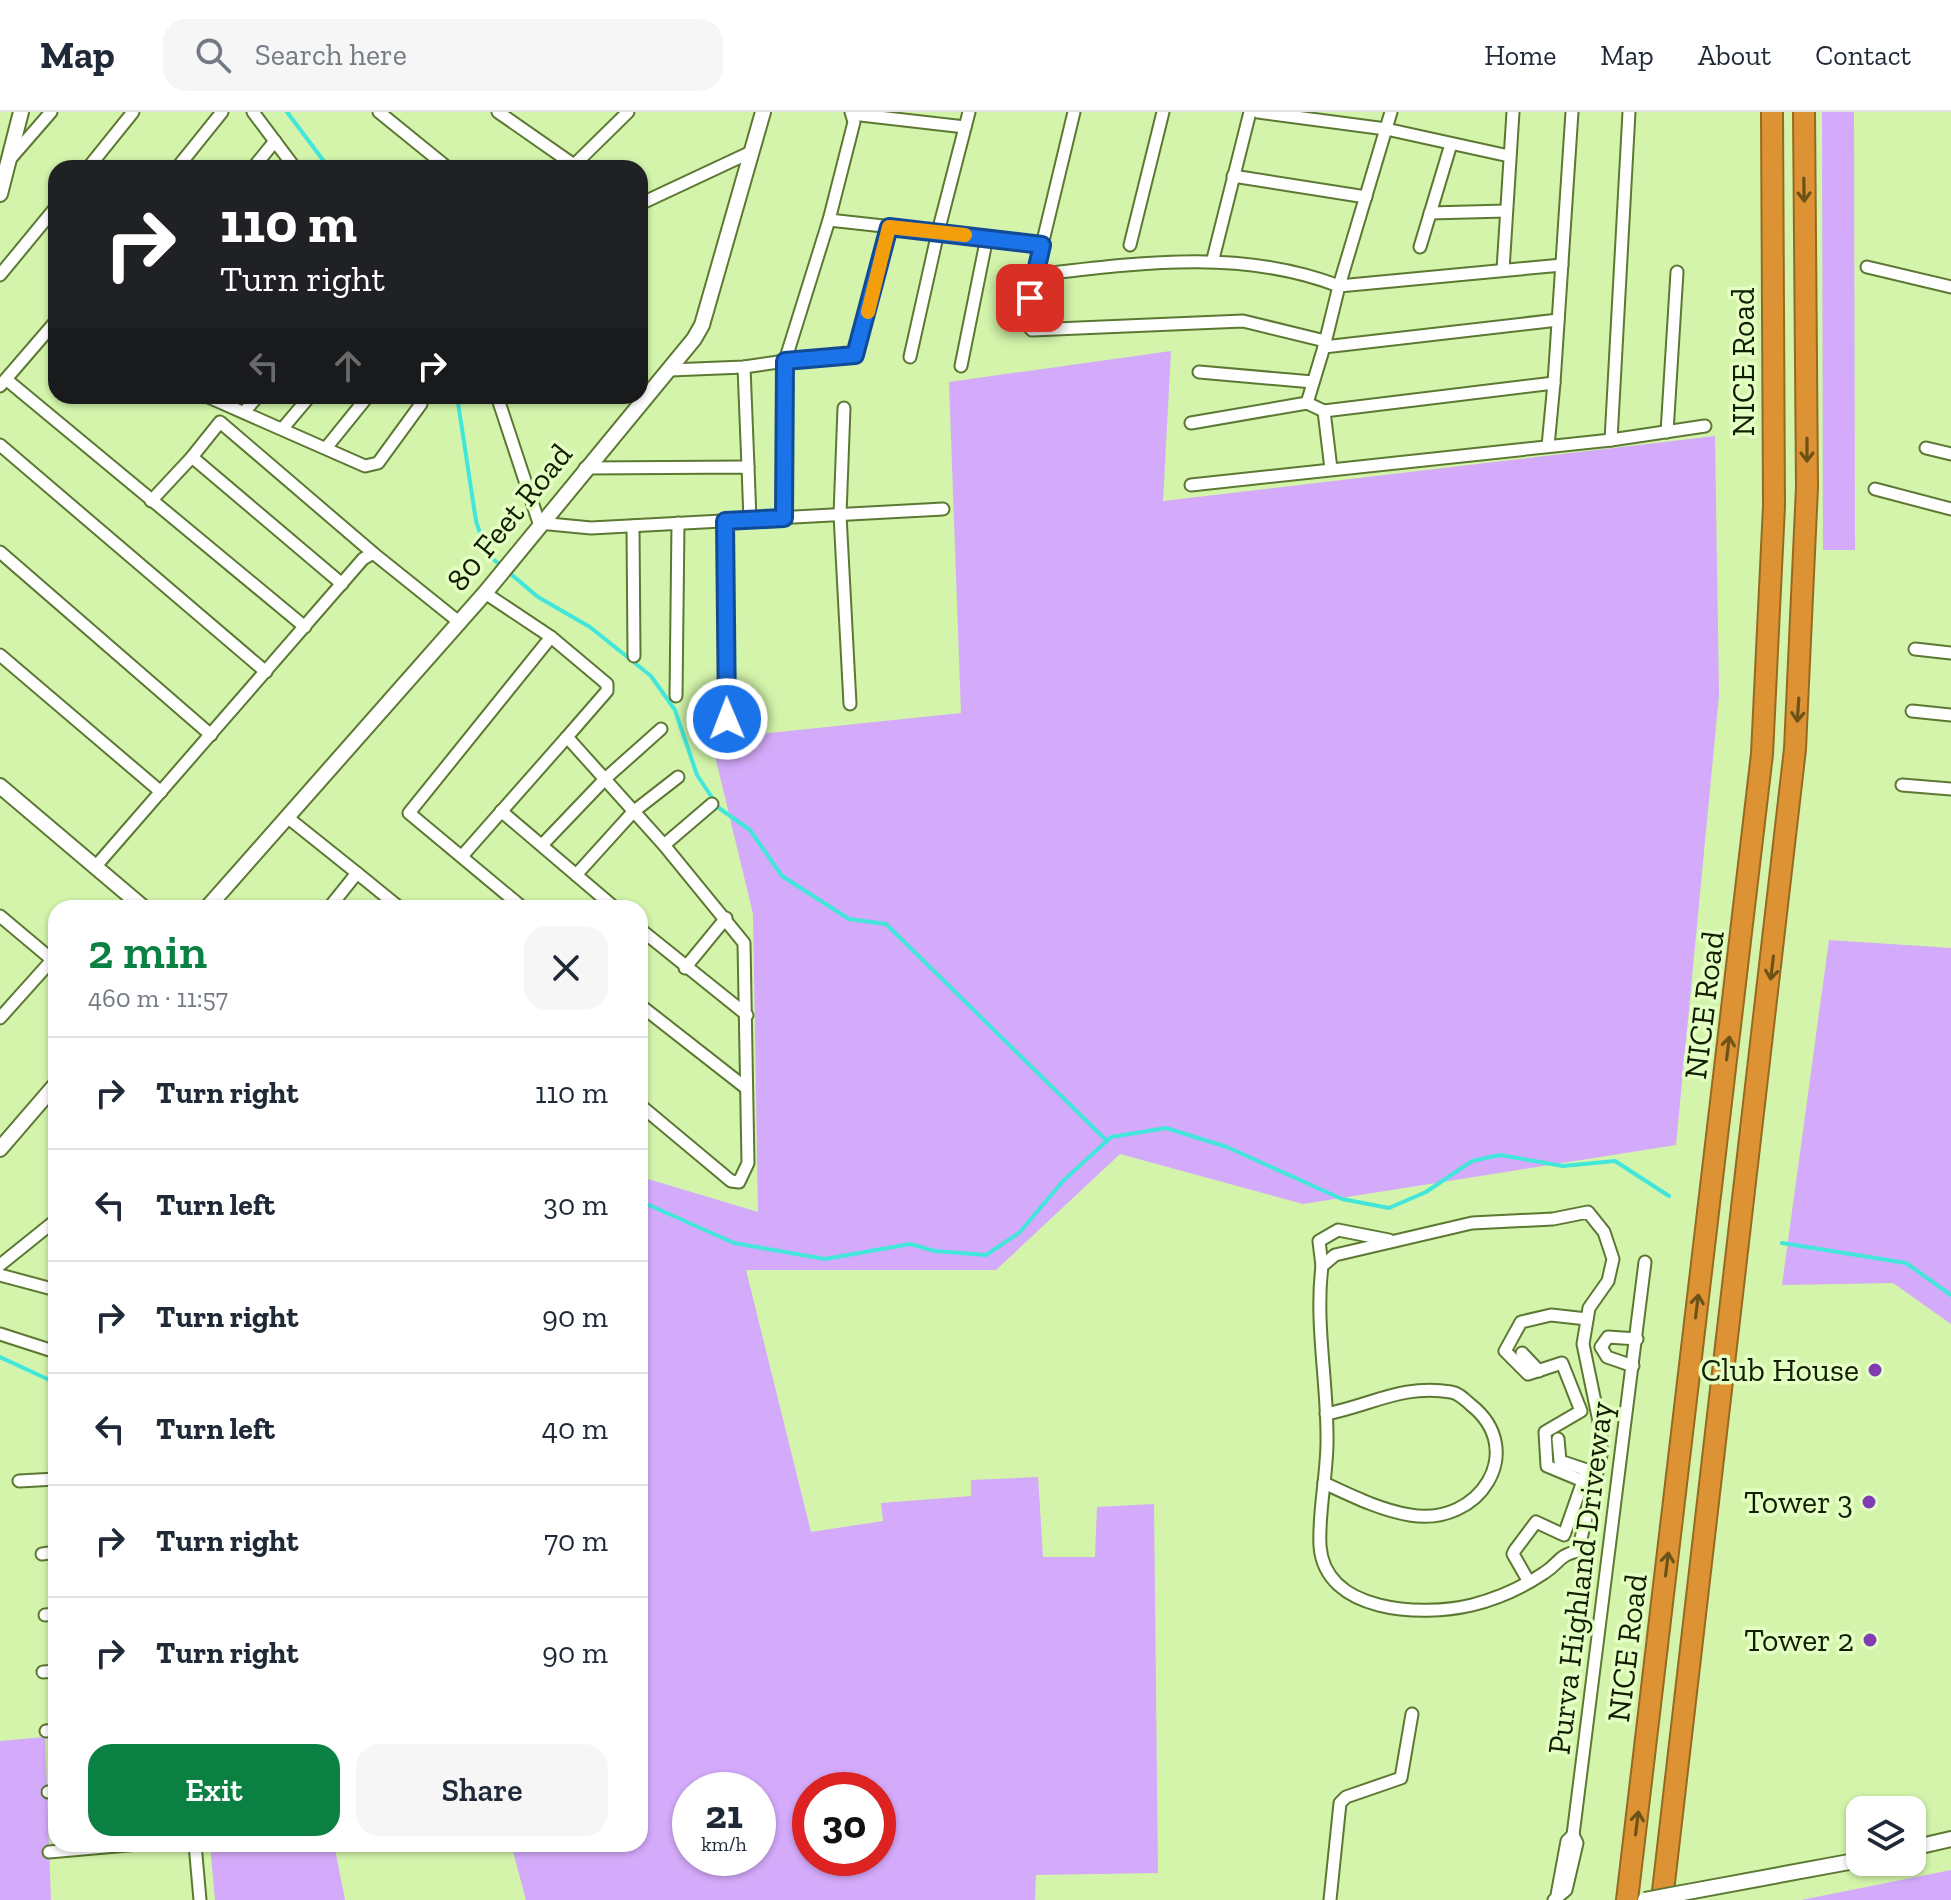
<!DOCTYPE html>
<meta charset="utf-8">
<style>
:root{--surface:#fff;--page:#f6f6f7;--text:#1f2937;--muted:#747a83;--line:#e0e1e3;--accent:#0b8043}
body{margin:0;font-family:"Zilla Slab",serif;background:var(--page);color:var(--text);height:100vh;display:flex;flex-direction:column;font-size:30px;white-space:nowrap}
*{box-sizing:border-box;margin:0}
p{font-size:26px;color:var(--muted)}
.icon{flex:none;width:44px;height:44px;fill:none;stroke:currentColor;stroke-width:2;stroke-linecap:round;stroke-linejoin:round}
.map{position:relative;flex:1;overflow:hidden}
.side{position:absolute;left:48px;top:788px;width:600px;height:952px;display:flex;flex-direction:column;background:var(--surface);border-radius:24px;box-shadow:0 2px 6px #0004}
.side>*{flex:none}
.guide{position:absolute;left:48px;top:48px;width:600px;height:244px;border-radius:24px;box-shadow:0 2px 6px #0004;background:#202124;color:#fff;overflow:hidden}
.controls{position:absolute;left:1846px;top:1684px;display:grid;gap:16px}
.controls a{display:grid;place-items:center;width:80px;height:80px;border-radius:16px;background:var(--surface);box-shadow:0 2px 6px #0004;font-size:40px}
.speed{position:absolute;left:672px;top:1660px;display:flex;gap:16px;font-size:40px;font-weight:700;text-align:center}
.speed>*{display:grid;place-content:center;width:104px;height:104px;border-radius:50%;background:var(--surface);box-shadow:0 2px 6px #0004;line-height:1}
.speed small{font-size:20px;font-weight:400}
.speed .limit{border:12px solid #d22;background:#fff;color:#111}
.pin{position:absolute;display:grid;place-items:center;width:68px;height:68px;color:#fff;margin:-34px;border-radius:16px;box-shadow:0 4px 12px #0006}
.me{position:absolute;width:88px;margin:-44px;rotate:359deg;stroke-linejoin:round;filter:drop-shadow(0 0 6px #0008)}
.turn{display:flex;align-items:center;gap:28px;height:168px;padding:0 40px;font-size:36px}
.turn .icon{width:104px;height:104px;stroke-width:2.5}
.turn b{display:block;font-size:56px;line-height:68px}
.lanes{display:flex;align-items:center;height:76px;padding:0 40px;background:#0003;justify-content:center;gap:40px;direction:ltr}
.lanes .off{opacity:.35}
.round{display:grid;place-items:center;flex:none;width:84px;height:84px;border-radius:24px;background:var(--page)}
.headline{display:flex;align-items:center;justify-content:space-between;height:136px;padding:0 40px}
h1{font-size:48px;font-weight:600;line-height:60px;color:var(--accent)}
.primary-button{display:flex;gap:16px;margin-top:auto;padding:16px 40px}
.primary-button a{flex:1;height:92px;border-radius:24px;background:var(--accent);color:#fff;font-size:32px;font-weight:600;line-height:92px;text-align:center}
.primary-button a+a{background:var(--page);color:var(--text)}
ul{padding:0;list-style:none}
li{display:flex;align-items:center;gap:24px;height:112px;padding:0 40px;border-top:2px solid var(--line)}
li div{flex:1}
li b{display:block;font-size:30px}
li em{font-style:normal}
header{display:flex;align-items:center;gap:48px;box-sizing:border-box;height:112px;padding:0 40px;background:var(--surface);border-bottom:2px solid var(--line)}
header strong{font-size:38px}
nav{display:flex;gap:44px;margin-inline-start:auto;font-size:28px}
.search{width:560px;height:72px;background:var(--page);display:flex;align-items:center;gap:20px;box-sizing:border-box;padding:0 28px;border-radius:24px;color:var(--muted);font-size:30px}
.map>svg:first-child{display:block}
</style>
<header>
<strong>Map</strong>
<div class="search"><svg class="icon" aria-label="search" viewBox="0 0 24 24"><circle cx="10" cy="10" r="6"/><path d="M15 15l6 6"/></svg>Search here</div>
<nav><a>Home</a><a>Map</a><a>About</a><a>Contact</a></nav>
</header>
<div class="map">
<svg width="1951" height="1788" viewBox="0 0 1951 1788">
<rect width="100%" height="100%" fill="#d3f4aa"/>
<g fill="#d4aafa" fill-rule="evenodd">
<polygon points="1822,0 1854,0 1855,438 1823,438"/>
<path d="M 1171,239 L 1163,389 L 1715,324 L 1719,583 L 1676,1033 L 1303,1092 L 1120,1042 L 996,1158 L 746,1158 L 811,1420 L 883,1409 L 881,1391 L 971,1384 L 971,1368 L 1038,1365 L 1043,1445 L 1095,1445 L 1097,1395 L 1154,1392 L 1158,1761 L 1036,1763 L 1035,1788 L 526,1788 L 511,1732 L 640,1732 L 640,1071 L 648,1067 L 758,1100 L 753,802 L 711,627 L 961,601 L 949,270 ZM 690,1678 L 758,1678 L 758,1746 L 690,1746 ZM 878,1678 L 878,1746 L 810,1746 L 810,1678 Z"/>
<polygon points="1829,828 1951,836 1951,1212 1893,1171 1782,1173"/>
<polygon points="45,1625 51,1788 0,1788 0,1629"/>
<polygon points="210,1732 334,1732 345,1788 215,1788"/>
<polygon points="1951,1758 1951,1788 1801,1788"/>
</g>
<g fill="none" stroke-linecap="round" stroke-linejoin="round">
<g stroke="#42e6da" stroke-width="4">
<polyline points="287,0 329,56"/>
<polyline points="457,284 476,409 487,442 538,485 590,515 651,564 675,598 697,663 719,696 750,718 782,764 849,807 886,812 1107,1029"/>
<polyline points="640,1089 734,1131 825,1147 910,1132 935,1139 986,1143 1019,1121 1063,1069 1111,1025 1166,1016 1227,1035 1342,1087 1389,1096 1426,1080 1472,1049 1500,1043 1563,1054 1615,1049 1669,1084"/>
<polyline points="1782,1131 1906,1151 1951,1183"/>
<polyline points="0,1245 56,1271"/>
</g>
<defs>
<g id="minor">
<polyline points="253,0 295,56"/>
<polyline points="379,0 448,56"/>
<polyline points="498,0 574,53"/>
<polyline points="969,0 938,120 1042,133 1074,0"/>
<polyline points="1258,0 1386,17 1509,44"/>
<polyline points="852,2 965,15"/>
<polyline points="11,46 51,0"/>
<polyline points="88,56 133,0"/>
<polyline points="177,56 222,0"/>
<polyline points="253,56 275,29"/>
<polyline points="571,56 628,0"/>
<polyline points="1233,64 1366,85"/>
<polyline points="640,92 751,40"/>
<polyline points="1430,101 1506,99"/>
<polyline points="829,108 854,10 851,0"/>
<polyline points="1042,133 1024,209 1032,218 1243,209 1325,229"/>
<polyline points="1130,133 1163,0"/>
<polyline points="1420,135 1451,32"/>
<polyline points="1213,147 1250,0"/>
<polyline points="1867,155 1951,175"/>
<polyline points="1503,158 1513,0"/>
<polyline points="0,163 56,95"/>
<path d="M 1035,163 C 1137,151 1241,136 1339,174 L 1391,0"/>
<polyline points="1324,235 1339,174 1562,153"/>
<polyline points="961,254 987,125"/>
<polyline points="744,255 748,355"/>
<polyline points="670,258 744,255 785,249 829,108 938,120 910,245"/>
<polyline points="1199,260 1313,270"/>
<polyline points="7,268 305,515"/>
<polyline points="1554,271 1572,0"/>
<polyline points="0,274 56,209"/>
<polyline points="206,284 365,354 378,351 421,292 422,284"/>
<polyline points="497,284 539,411 591,416 943,397"/>
<polyline points="1307,291 1324,235 1558,208"/>
<polyline points="844,296 840,403 850,592"/>
<polyline points="1324,299 1554,271 1548,334"/>
<polyline points="244,300 258,284"/>
<polyline points="1191,311 1307,291 1324,299 1331,357"/>
<polyline points="283,316 310,284"/>
<polyline points="1667,320 1677,160"/>
<polyline points="1611,328 1705,314"/>
<polyline points="0,333 266,560"/>
<polyline points="326,336 368,284"/>
<polyline points="1926,336 1951,342"/>
<polyline points="192,345 220,310 373,441"/>
<polyline points="585,356 748,355 750,408"/>
<polyline points="1191,373 1611,328 1629,0"/>
<polyline points="1875,377 1951,397"/>
<polyline points="151,389 192,345 342,472"/>
<polyline points="784,406 785,249 855,243 889,115"/>
<polyline points="725,409 727,607"/>
<polyline points="633,414 634,544"/>
<polyline points="0,440 211,623"/>
<polyline points="485,481 551,525 607,572 607,579 567,625 664,733 744,831 748,1051 739,1070 731,1069 640,993"/>
<polyline points="1915,537 1951,541"/>
<polyline points="0,543 161,680"/>
<polyline points="676,584 678,411"/>
<polyline points="1912,599 1951,603"/>
<polyline points="1902,673 1951,677"/>
<polyline points="501,699 615,796"/>
<polyline points="287,705 357,761 329,796"/>
<polyline points="542,733 606,666 661,617"/>
<polyline points="664,733 712,692"/>
<polyline points="463,743 567,625"/>
<polyline points="96,754 363,447 373,441 459,510"/>
<polyline points="357,761 400,796"/>
<polyline points="576,763 633,700 678,665"/>
<polyline points="523,796 409,701 551,525"/>
<polyline points="0,804 56,851"/>
<polyline points="640,817 747,903"/>
<polyline points="685,856 726,806"/>
<polyline points="640,893 746,976"/>
<polyline points="0,906 52,848"/>
<path d="M 1588,1100 L 1604,1120 L 1613,1147 L 1608,1169 L 1589,1196 L 1583,1232 L 1601,1319 L 1601,1343 L 1578,1439 C 1557,1444 1560,1451 1544,1461 C 1523,1475 1496,1487 1472,1493 C 1422,1505 1325,1501 1320,1434 C 1318,1398 1328,1360 1327,1324 C 1327,1267 1315,1210 1322,1154 L 1335,1143 L 1472,1111 L 1553,1107 Z"/>
<polyline points="0,1153 56,1108"/>
<polyline points="1322,1154 1319,1129 1338,1118 1389,1128"/>
<polyline points="0,1163 56,1178"/>
<polyline points="0,1222 56,1240"/>
<polyline points="1601,1235 1608,1225 1637,1227"/>
<polyline points="1601,1235 1607,1245 1633,1254"/>
<polyline points="1522,1241 1539,1259"/>
<polyline points="1558,1327 1560,1349 1587,1358 1583,1369"/>
<polyline points="19,1369 56,1367"/>
<path d="M 1324,1371 C 1352,1384 1380,1398 1410,1403 C 1480,1415 1528,1338 1471,1293 C 1465,1288 1459,1281 1451,1280 C 1402,1272 1372,1293 1326,1302"/>
<polyline points="42,1442 56,1440"/>
<polyline points="1529,1470 1513,1442 1515,1438 1536,1410 1564,1423 1583,1369 1547,1354 1545,1320 1581,1299 1562,1251 1528,1262 1505,1239 1521,1210 1551,1203 1587,1207"/>
<polyline points="45,1503 56,1502"/>
<polyline points="43,1560 56,1559"/>
<polyline points="46,1619 56,1618"/>
<polyline points="48,1680 56,1679"/>
<polyline points="1573,1723 1645,1150"/>
<polyline points="195,1732 200,1788"/>
<polyline points="49,1740 139,1732"/>
<polyline points="1330,1788 1340,1691 1346,1685 1401,1666 1412,1602"/>
<polyline points="1554,1788 1566,1778 1577,1731 1573,1723 1567,1729 1557,1783"/>
</g>
<g id="tertiary">
<polyline points="0,82 21,0"/>
<polyline points="0,674 144,796"/>
<polyline points="207,796 485,481 694,227 702,213 763,0"/>
<polyline points="0,1037 56,972"/>
<polyline points="1912,1736 1951,1727"/>
<polyline points="1682,1781 1860,1748"/>
</g>
<g id="motorway">
<polyline points="1627,1788 1762,642 1774,394 1772,0"/>
<polyline points="1662,1788 1795,637 1807,375 1804,0"/>
</g>
</defs>
<use href="#minor" stroke="#5c7832" stroke-width="15"/>
<use href="#tertiary" stroke="#5c7832" stroke-width="18"/>
<use href="#motorway" stroke="#966922" stroke-width="24"/>
<use href="#minor" stroke="#fff" stroke-width="11"/>
<use href="#tertiary" stroke="#fff" stroke-width="14"/>
<use href="#motorway" stroke="#dd9233" stroke-width="20"/>
<defs>
<polyline id="tertiary-bridge" points="1645,1788 1682,1781"/>
</defs>
<use href="#tertiary-bridge" stroke="#5c7832" stroke-width="18" stroke-linecap="butt"/>
<use href="#tertiary-bridge" stroke="#fff" stroke-width="14"/>
</g>
<defs><path id="oneway-shaft" d="M-6 0H5M1.5-3L5.5 0L1.5 3" fill="none" stroke-width="1.6" stroke-linecap="round" stroke-linejoin="round" transform="scale(2)"/></defs>
<g stroke="#6d5218">
<use href="#oneway-shaft" transform="translate(1804 78) rotate(89)"/>
<use href="#oneway-shaft" transform="translate(1807 338) rotate(90)"/>
<use href="#oneway-shaft" transform="translate(1798 598) rotate(94)"/>
<use href="#oneway-shaft" transform="translate(1772 856) rotate(97)"/>
<use href="#oneway-shaft" transform="translate(1728 936) rotate(-83)"/>
<use href="#oneway-shaft" transform="translate(1697 1194) rotate(-83)"/>
<use href="#oneway-shaft" transform="translate(1667 1452) rotate(-83)"/>
<use href="#oneway-shaft" transform="translate(1637 1711) rotate(-83)"/>
</g>
<g fill="none" stroke-linecap="round" stroke-linejoin="round">
<defs>
<polyline id="route" points="727,607 725,409 784,406 785,249 855,243 889,115 1042,133 1030,186"/>
</defs>
<use href="#route" stroke="#114b97" stroke-width="20"/>
<use href="#route" stroke="#1a73e8" stroke-width="14"/>
<polyline stroke="#f59e0b" stroke-width="14" points="868,200 889,115 965,123"/>
</g>
<g fill="#803db1" stroke="#e4ffc3" stroke-width="3">
<circle cx="1875" cy="1258" r="8"/>
<circle cx="1869" cy="1390" r="8"/>
<circle cx="1870" cy="1528" r="8"/>
</g>
<g text-anchor="middle" dominant-baseline="central" stroke-width="7" stroke-linejoin="round" paint-order="stroke">
<g font-size="32" fill="#121d02" stroke="#e4ffc3">
<text transform="translate(1743 250) rotate(-90)">NICE Road</text>
<text transform="translate(509 405) rotate(-51)">80 Feet Road</text>
<text transform="translate(1704 893) rotate(-83)">NICE Road</text>
<text transform="translate(1580 1466) rotate(-83)">Purva Highland Driveway</text>
<text transform="translate(1627 1536) rotate(-83)">NICE Road</text>
</g>
<g font-size="32" fill="#121d02" stroke="#e4ffc3" text-anchor="end">
<text x="1859" y="1258">Club House</text>
<text x="1853" y="1390">Tower 3</text>
<text x="1854" y="1528">Tower 2</text>
</g>
</g>
</svg>
<div class="controls">
<a><svg class="icon" aria-label="layers" viewBox="0 0 24 24"><path d="M12 4l9 5-9 5-9-5zM3 14l9 5 9-5"/></svg></a>
</div>
<div class="speed"><div>21<small>km/h</small></div><div class="limit">30</div></div>
<div class="pin" style="left:1030px;top:186px;background:#d93025"><svg class="icon" aria-label="arrive" viewBox="0 0 24 24"><path d="M6 21V4h12l-3 4 3 4H6"/></svg></div>
<svg class="me" style="left:727px;top:607px" viewBox="-20 -20 40 40"><circle r="17" fill="#1a73e8" stroke="#fff" stroke-width="3"/><path d="M0-11L8 9 0 5-8 9z" fill="#fff"/></svg>
<div class="guide">
<div class="turn"><svg class="icon" aria-label="right" viewBox="0 0 24 24"><path d="M7 20v-9h11M14 6l5 5-5 5"/></svg><div><b>110 m</b>Turn right</div></div>
<div class="lanes"><svg class="icon off" aria-label="left" viewBox="0 0 24 24"><path d="M17 20v-9H6M10 6l-5 5 5 5"/></svg><svg class="icon off" aria-label="ahead" viewBox="0 0 24 24"><path d="M12 20V5M6 11l6-6 6 6"/></svg><svg class="icon" aria-label="right" viewBox="0 0 24 24"><path d="M7 20v-9h11M14 6l5 5-5 5"/></svg></div>
</div>
<section class="side">
<div class="headline"><div><h1>2 min</h1><p>460 m · 11:57</p></div><a class="round"><svg class="icon" aria-label="close" viewBox="0 0 24 24"><path d="M6 6l12 12M18 6L6 18"/></svg></a></div>
<ul>
<li><svg class="icon" aria-label="right" viewBox="0 0 24 24"><path d="M7 20v-9h11M14 6l5 5-5 5"/></svg><div><b>Turn right</b></div><em>110 m</em></li>
<li><svg class="icon" aria-label="left" viewBox="0 0 24 24"><path d="M17 20v-9H6M10 6l-5 5 5 5"/></svg><div><b>Turn left</b></div><em>30 m</em></li>
<li><svg class="icon" aria-label="right" viewBox="0 0 24 24"><path d="M7 20v-9h11M14 6l5 5-5 5"/></svg><div><b>Turn right</b></div><em>90 m</em></li>
<li><svg class="icon" aria-label="left" viewBox="0 0 24 24"><path d="M17 20v-9H6M10 6l-5 5 5 5"/></svg><div><b>Turn left</b></div><em>40 m</em></li>
<li><svg class="icon" aria-label="right" viewBox="0 0 24 24"><path d="M7 20v-9h11M14 6l5 5-5 5"/></svg><div><b>Turn right</b></div><em>70 m</em></li>
<li><svg class="icon" aria-label="right" viewBox="0 0 24 24"><path d="M7 20v-9h11M14 6l5 5-5 5"/></svg><div><b>Turn right</b></div><em>90 m</em></li>
</ul>
<div class="primary-button"><a>Exit</a><a>Share</a></div>
</section>
</div>
